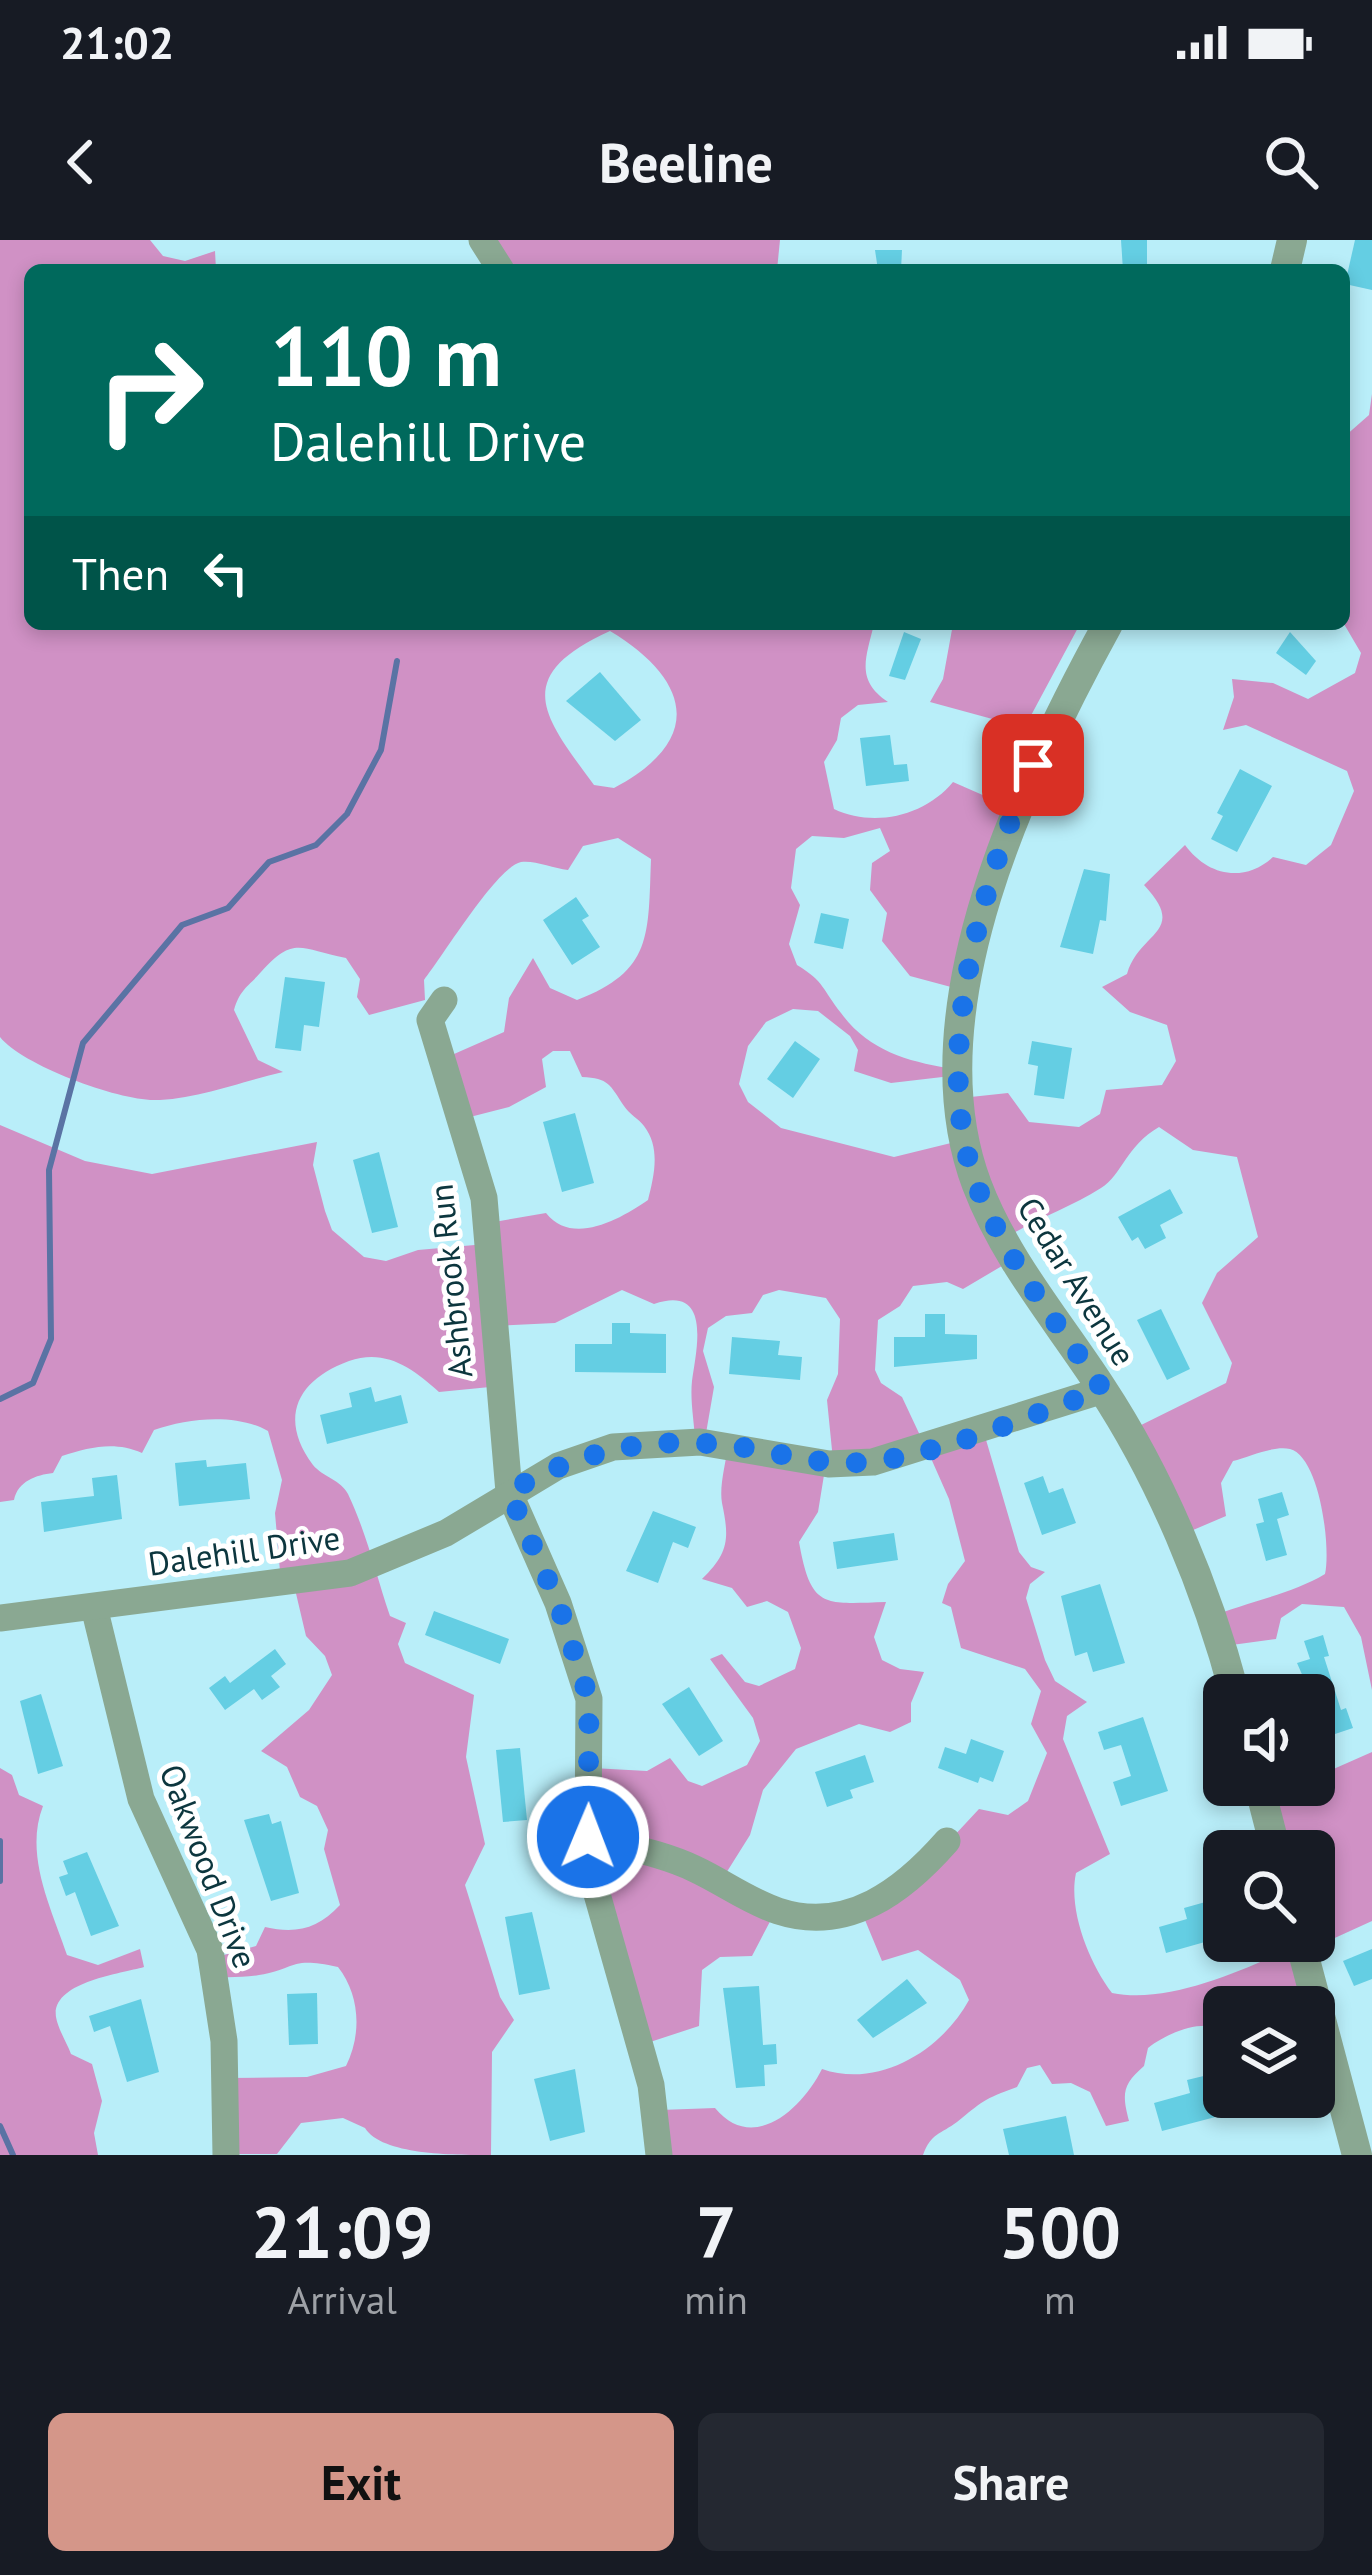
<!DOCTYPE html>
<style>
:root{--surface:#171b24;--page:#242831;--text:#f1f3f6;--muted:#9ea1a6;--accent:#d49689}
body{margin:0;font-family:"PT Sans",sans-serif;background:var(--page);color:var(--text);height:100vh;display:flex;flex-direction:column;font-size:45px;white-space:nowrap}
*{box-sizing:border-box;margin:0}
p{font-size:39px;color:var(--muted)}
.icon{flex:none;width:66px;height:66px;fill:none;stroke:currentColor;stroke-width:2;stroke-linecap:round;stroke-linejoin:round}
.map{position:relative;height:1915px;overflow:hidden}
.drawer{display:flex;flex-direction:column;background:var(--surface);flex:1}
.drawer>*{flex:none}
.top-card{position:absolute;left:24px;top:24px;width:1326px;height:366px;border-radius:18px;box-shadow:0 6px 18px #0003;background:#00695c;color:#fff;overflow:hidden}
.tools{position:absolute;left:1203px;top:1434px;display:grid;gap:24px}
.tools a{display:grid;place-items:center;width:132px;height:132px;border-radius:18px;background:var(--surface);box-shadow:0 6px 18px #0003;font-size:60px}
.pin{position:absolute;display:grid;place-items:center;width:102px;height:102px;color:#fff;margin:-51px;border-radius:24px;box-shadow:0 6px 18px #0006}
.me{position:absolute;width:132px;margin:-66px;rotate:1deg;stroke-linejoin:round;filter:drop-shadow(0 0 9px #0008)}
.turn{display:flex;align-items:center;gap:42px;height:252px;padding:0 48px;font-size:54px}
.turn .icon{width:156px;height:156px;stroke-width:2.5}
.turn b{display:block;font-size:84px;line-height:102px}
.then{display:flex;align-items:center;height:114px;padding:0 48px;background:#0003;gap:24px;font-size:45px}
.eta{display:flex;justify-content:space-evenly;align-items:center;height:204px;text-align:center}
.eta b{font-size:72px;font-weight:700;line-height:84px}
.button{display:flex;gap:24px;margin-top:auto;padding:24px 48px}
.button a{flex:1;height:138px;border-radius:18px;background:var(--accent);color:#111;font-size:48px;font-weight:700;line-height:138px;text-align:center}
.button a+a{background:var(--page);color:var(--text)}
.status{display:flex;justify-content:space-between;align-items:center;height:84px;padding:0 60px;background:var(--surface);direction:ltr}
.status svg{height:33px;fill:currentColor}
header{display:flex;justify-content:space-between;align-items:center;height:156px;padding:0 48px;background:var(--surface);font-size:54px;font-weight:700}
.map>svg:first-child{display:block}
</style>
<div class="status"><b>21:02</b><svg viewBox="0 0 49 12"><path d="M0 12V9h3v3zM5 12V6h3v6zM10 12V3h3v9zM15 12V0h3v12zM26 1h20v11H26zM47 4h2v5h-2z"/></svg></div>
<header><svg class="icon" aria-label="back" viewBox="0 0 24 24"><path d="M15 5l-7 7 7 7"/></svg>Beeline<svg class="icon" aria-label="search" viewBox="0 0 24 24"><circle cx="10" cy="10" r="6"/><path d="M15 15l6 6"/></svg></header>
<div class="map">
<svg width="1372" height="1915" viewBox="0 0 1372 1915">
<rect width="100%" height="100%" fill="#b9eef9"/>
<g fill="#d091c5" fill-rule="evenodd">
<path d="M 0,0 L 150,0 L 163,16 L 185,21 L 215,11 L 216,30 L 30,30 L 30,384 L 874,384 C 866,418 855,440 888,462 L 858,465 L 841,478 L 837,500 L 824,522 L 834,569 C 874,588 925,576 953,542 L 1010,567 L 951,747 L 910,736 L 882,701 L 887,673 L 870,650 L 872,623 L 890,611 L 880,588 L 844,598 L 812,596 L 796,609 L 791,648 L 800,665 L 789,704 L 797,725 C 825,742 822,749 841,773 C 868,810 906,821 948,828 L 951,836 L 891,843 L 854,831 L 858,810 L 850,796 L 818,771 L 793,769 L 766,782 L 748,806 L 739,844 L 748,862 L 781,888 L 894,917 L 951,903 L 952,859 L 1008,853 L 1029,882 L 1079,887 L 1100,874 L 1106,850 L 1162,845 L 1176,821 L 1167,785 L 1130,772 L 1102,747 L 1127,734 C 1139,691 1189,693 1144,645 L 1185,605 C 1207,635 1243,644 1273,617 L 1306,625 L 1331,605 L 1354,551 L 1347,531 L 1246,485 L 1223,490 L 1234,457 L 1232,439 L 1273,443 L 1308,459 L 1355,433 L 1361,413 L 1344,384 L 1348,306 L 1344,300 L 1344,197 L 1369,175 L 1372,154 L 1372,1450 L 1361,1397 L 1344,1367 L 1302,1364 L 1281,1378 L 1276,1399 L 1217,1407 L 1208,1378 C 1246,1362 1290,1355 1325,1334 C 1331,1308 1320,1217 1290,1209 C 1274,1205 1249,1217 1233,1221 L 1221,1243 L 1226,1276 L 1172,1299 L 1127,1192 L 1226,1143 L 1232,1123 L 1202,1063 L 1217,1033 L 1258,997 L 1237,917 L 1193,910 L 1159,887 C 1126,906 1122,935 1101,948 C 1068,969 1032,980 999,1002 L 1007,1023 L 963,1049 L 947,1042 L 913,1046 L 900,1066 L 878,1080 L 875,1130 L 881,1143 L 902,1157 L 925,1206 L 984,1193 L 1019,1312 L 1031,1327 L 1045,1332 L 1030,1344 L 1026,1358 L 1045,1420 L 1055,1441 L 1087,1462 L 1067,1476 L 1063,1499 L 1110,1614 L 1076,1633 C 1068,1670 1089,1723 1112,1753 C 1167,1764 1235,1733 1286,1711 L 1285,1701 L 1314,1701 L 1314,1611 L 1262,1611 L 1248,1545 L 1314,1545 L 1314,1527 L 1329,1531 L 1372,1512 L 1372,1681 L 1293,1717 L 1308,1767 L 1224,1767 L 1224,1790 C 1202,1778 1167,1793 1148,1808 L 1144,1826 C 1122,1845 1122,1854 1129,1881 L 1106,1886 L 1090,1852 L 1071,1843 L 1052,1844 L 1040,1825 L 1027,1828 L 1017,1847 C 983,1859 982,1862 957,1882 C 941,1894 931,1893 923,1915 L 658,1915 L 660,1870 L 715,1868 C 753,1914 802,1869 822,1829 C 879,1849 942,1810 969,1760 L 960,1740 L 918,1710 L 882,1721 L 860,1668 L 952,1598 L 979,1569 L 1008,1575 L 1028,1561 L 1047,1513 L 1031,1484 L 1041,1451 L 1025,1429 L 961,1408 L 951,1367 L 942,1363 L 948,1344 L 965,1321 L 949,1259 L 926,1207 L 833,1220 L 827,1160 L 838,1134 L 840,1079 L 826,1058 L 779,1050 L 763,1055 L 752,1073 L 726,1076 L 708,1088 L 703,1111 L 714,1147 L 705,1199 L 695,1199 C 694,1181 690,1160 692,1141 C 696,1111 713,1044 654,1064 L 622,1050 L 555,1083 L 495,1086 L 490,1147 L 439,1152 C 413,1128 385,1108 349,1121 C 297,1140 278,1178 313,1225 C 323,1237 341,1240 348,1254 C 367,1294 376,1335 390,1376 L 406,1383 L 398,1404 L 405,1423 L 474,1455 L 466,1517 L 485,1604 L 465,1645 L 500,1757 L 514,1780 L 492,1812 L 491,1915 C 452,1915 382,1915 365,1888 L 343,1878 L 301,1883 L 277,1914 L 222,1914 L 229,1838 L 307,1837 L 346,1826 C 362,1794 360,1755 338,1727 C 289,1716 297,1729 259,1735 C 242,1738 224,1737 207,1737 L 206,1720 L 256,1706 L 265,1687 C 296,1694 318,1689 340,1665 L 324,1609 L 328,1590 L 317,1566 L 300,1557 L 287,1527 L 261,1511 L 309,1470 L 332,1435 L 325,1416 L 306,1396 L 294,1345 L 281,1343 L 275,1273 L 282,1240 L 268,1191 C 236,1173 188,1178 154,1190 L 142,1213 C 115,1201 90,1207 62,1216 L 53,1233 C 36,1235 18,1241 14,1260 L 0,1262 L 0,885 L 85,921 L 152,934 L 317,902 L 313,925 L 325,971 L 332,990 L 364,1017 L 386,1021 L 418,1010 L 486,1004 L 488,983 L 546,973 C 572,1006 619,980 648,960 C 654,936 661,908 644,886 C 639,879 629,874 624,866 C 610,845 609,838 582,837 L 570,811 L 553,811 L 542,819 L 546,847 L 509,867 L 466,878 L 445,818 L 504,792 L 509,758 L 533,718 L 550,748 L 577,760 C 653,731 648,695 651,619 L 618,598 L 583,606 L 568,630 C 553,628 534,620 521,622 C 497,627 443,716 424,740 L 425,760 L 369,775 L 357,757 L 360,739 L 346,718 C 300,709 294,695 261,732 C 248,747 240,749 234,770 L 258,820 L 283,832 C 243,841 195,860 154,860 C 117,860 22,825 0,797 ZM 610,391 C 691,440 705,500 614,548 L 594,545 C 544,477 509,437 610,391 Z"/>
<polygon points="474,0 780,0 777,30 493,30"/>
<polygon points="953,384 1080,384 1020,496 996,480 930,462 943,439"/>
<path d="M 728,1206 L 825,1229 L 818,1272 L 799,1302 C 811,1369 823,1364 886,1362 L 874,1397 L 882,1420 L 900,1429 L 924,1432 L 911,1463 L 911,1482 L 890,1492 L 859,1484 L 796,1509 L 763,1550 L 750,1595 L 723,1638 L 775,1672 L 752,1716 L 720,1717 L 702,1730 L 699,1786 L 641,1805 L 604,1684 L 592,1528 L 647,1531 L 670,1518 L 688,1541 L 702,1546 L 747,1525 L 760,1501 L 753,1478 L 710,1419 L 722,1414 L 745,1442 L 759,1446 L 795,1429 L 801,1408 L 788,1372 L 767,1361 L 747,1367 L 732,1348 L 702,1339 C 730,1312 729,1297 722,1263 C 719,1246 726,1222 728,1206 Z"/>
<path d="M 0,1528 L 12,1535 L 19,1555 L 43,1566 C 24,1615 51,1667 67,1715 L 98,1725 L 140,1709 L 144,1727 C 120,1734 51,1742 56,1777 C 58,1789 67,1803 71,1814 L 92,1824 L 102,1861 L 94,1893 L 98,1915 L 0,1915 Z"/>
</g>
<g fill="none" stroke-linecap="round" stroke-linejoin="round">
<g stroke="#5a73a4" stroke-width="6">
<polyline points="0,1159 33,1143 51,1099 49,930 83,803 182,685 228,668 269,622 316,605 347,574 381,510 397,421"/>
<polyline points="0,1601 0,1641"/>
<polyline points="0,1886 13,1915"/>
</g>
</g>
<g fill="#64cee3">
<polygon points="1121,0 1147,0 1147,30 1123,30"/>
<polygon points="1355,0 1372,0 1372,50 1345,44"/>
<polygon points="875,10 902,10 901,30 878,30"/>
<polygon points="904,392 921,399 905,440 889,436"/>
<polygon points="1290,392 1316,421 1306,435 1276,413"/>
<polygon points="600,432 641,480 615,501 566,461"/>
<polygon points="890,495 894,525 907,524 909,541 866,546 860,498"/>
<polygon points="1240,529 1272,546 1237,612 1211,599 1223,576 1217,573"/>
<polygon points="1084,629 1110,634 1106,681 1100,680 1093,714 1060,707"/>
<polygon points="576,657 589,676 582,680 600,707 572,725 543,680"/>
<polygon points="821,673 849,679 843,709 814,703"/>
<polygon points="285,737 325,742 319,787 304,785 301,811 275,808"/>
<polygon points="795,801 820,819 793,858 767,839"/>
<polygon points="1032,801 1072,808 1064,859 1034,855 1038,826 1028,824"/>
<polygon points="575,873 594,943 562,952 543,882"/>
<polygon points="379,912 398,987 372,993 353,920"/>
<polygon points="1170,949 1183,973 1160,985 1166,998 1145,1009 1138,997 1132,1001 1118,977"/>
<polygon points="1161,1069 1190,1129 1167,1140 1137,1080"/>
<polygon points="925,1074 945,1074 945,1094 977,1095 977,1119 894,1127 894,1097 925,1097"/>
<polygon points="612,1083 630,1083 630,1093 666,1094 666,1133 575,1132 575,1104 612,1104"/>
<polygon points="732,1097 780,1101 778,1115 802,1117 800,1140 729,1134"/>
<polygon points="371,1147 375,1162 401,1155 408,1183 327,1204 320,1175 352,1167 349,1153"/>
<polygon points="206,1220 207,1227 246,1223 250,1259 179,1266 175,1223"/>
<polygon points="117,1235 122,1279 44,1292 41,1262 94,1256 92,1238"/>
<polygon points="1043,1236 1049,1253 1063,1248 1076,1283 1042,1295 1024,1243"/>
<polygon points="1282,1252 1289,1275 1277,1279 1287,1315 1266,1321 1256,1284 1264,1282 1258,1259"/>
<polygon points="653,1271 696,1287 688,1308 673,1302 658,1343 626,1331"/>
<polygon points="894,1293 898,1320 837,1329 833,1302"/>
<polygon points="1100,1344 1125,1423 1093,1432 1087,1412 1075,1416 1061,1356"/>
<polygon points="434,1371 509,1399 500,1424 425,1395"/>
<polygon points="1323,1395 1329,1416 1324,1417 1341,1470 1346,1468 1353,1488 1329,1496 1297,1423 1310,1419 1304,1401"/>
<polygon points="275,1409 286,1424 271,1436 280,1447 262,1460 254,1449 225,1470 209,1448 225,1436 230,1443"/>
<polygon points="689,1447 723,1501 699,1516 662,1464"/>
<polygon points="41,1454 63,1526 38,1534 20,1461"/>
<polygon points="1143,1477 1168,1551 1121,1566 1113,1542 1131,1536 1121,1505 1104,1510 1098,1492"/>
<polygon points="971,1499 1004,1511 993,1542 980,1537 978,1543 938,1528 945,1507 966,1514"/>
<polygon points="520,1508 527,1580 503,1582 496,1510"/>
<polygon points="865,1515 874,1542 850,1550 853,1558 827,1567 815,1532"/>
<polygon points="269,1574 272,1584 281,1581 299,1653 271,1661 244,1580"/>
<polygon points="87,1612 119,1686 91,1696 75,1652 66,1656 59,1637 68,1634 63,1621"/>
<polygon points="1209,1661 1219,1698 1166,1713 1159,1687 1187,1679 1184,1668"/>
<polygon points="532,1672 550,1749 519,1755 505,1677"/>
<polygon points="1372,1709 1372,1739 1354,1746 1343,1721"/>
<polygon points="907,1739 927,1763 873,1798 857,1780"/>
<polygon points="759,1746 763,1805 776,1804 777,1824 764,1825 765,1846 736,1848 723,1748"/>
<polygon points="317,1753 318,1804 289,1805 287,1754"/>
<polygon points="141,1759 159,1832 127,1842 110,1786 94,1792 89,1776"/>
<polygon points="575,1829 585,1892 550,1901 534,1839"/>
<polygon points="1212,1834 1223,1875 1162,1891 1154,1863 1190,1853 1187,1840"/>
<polygon points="1066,1876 1074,1915 1009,1915 1003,1889"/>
</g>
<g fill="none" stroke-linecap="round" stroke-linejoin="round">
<g stroke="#8aa892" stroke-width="27">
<polyline points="482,0 501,30"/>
<polyline points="444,760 430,780 484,958 509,1252 558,1363 589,1459 588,1597 595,1647 651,1845 659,1915"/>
<polyline points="94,1367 141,1559 210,1710 224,1801 226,1915"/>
<polyline points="0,1378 350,1333 446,1293 558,1226 613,1207 700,1202 829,1224 873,1222 1103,1150"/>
<path d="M 588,1597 C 624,1607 662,1613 695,1629 C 723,1642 748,1661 778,1671 C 848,1694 904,1650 947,1601"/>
</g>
<g stroke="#8aa892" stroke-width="30">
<polyline points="1285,30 1292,0"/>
<path d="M 1108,384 C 1025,535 911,771 977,945 C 1005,1019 1058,1081 1101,1147 C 1161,1238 1207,1349 1235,1455"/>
<polyline points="1259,1545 1276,1611"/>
<polyline points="1300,1701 1357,1915"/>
</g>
</g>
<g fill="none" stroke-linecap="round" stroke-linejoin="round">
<path stroke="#1a73e8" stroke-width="21" stroke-dasharray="0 37.8" d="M 588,1597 L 589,1459 L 558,1363 L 509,1252 C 585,1207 660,1194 747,1208 C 788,1215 824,1226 866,1222 C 940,1216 1031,1174 1103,1150 C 1059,1085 1006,1020 977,946 C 929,822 982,643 1033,525"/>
</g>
<g text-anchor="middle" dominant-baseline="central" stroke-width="10" stroke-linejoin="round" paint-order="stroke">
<g font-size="33" fill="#0c363e" stroke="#fff">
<text transform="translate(450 1041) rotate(-96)">Ashbrook Run</text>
<text transform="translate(1077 1041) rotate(58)">Cedar Avenue</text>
<text transform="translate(244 1310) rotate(-8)">Dalehill Drive</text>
<text transform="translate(209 1626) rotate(69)">Oakwood Drive</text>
</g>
</g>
</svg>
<div class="tools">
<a><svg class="icon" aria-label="sound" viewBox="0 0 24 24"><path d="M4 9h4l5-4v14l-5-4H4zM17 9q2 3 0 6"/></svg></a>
<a><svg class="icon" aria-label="search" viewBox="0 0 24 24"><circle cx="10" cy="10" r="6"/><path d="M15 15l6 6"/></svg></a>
<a><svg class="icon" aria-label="layers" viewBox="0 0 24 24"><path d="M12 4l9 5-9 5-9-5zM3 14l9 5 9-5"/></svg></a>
</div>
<div class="pin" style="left:1033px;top:525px;background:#d93025"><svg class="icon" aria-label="arrive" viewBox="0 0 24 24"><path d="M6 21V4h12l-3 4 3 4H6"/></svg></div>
<svg class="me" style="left:588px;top:1597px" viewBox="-20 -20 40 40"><circle r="17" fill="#1a73e8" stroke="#fff" stroke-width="3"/><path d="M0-11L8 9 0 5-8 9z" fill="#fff"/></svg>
<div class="top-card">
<div class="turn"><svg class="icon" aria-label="right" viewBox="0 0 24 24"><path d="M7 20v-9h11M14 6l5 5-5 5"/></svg><div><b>110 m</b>Dalehill Drive</div></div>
<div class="then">Then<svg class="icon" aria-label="left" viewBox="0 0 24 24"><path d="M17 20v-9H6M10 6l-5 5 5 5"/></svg></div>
</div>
</div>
<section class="drawer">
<div class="eta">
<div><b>21:09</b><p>Arrival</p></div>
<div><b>7</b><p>min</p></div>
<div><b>500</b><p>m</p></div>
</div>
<div class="button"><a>Exit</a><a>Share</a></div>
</section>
